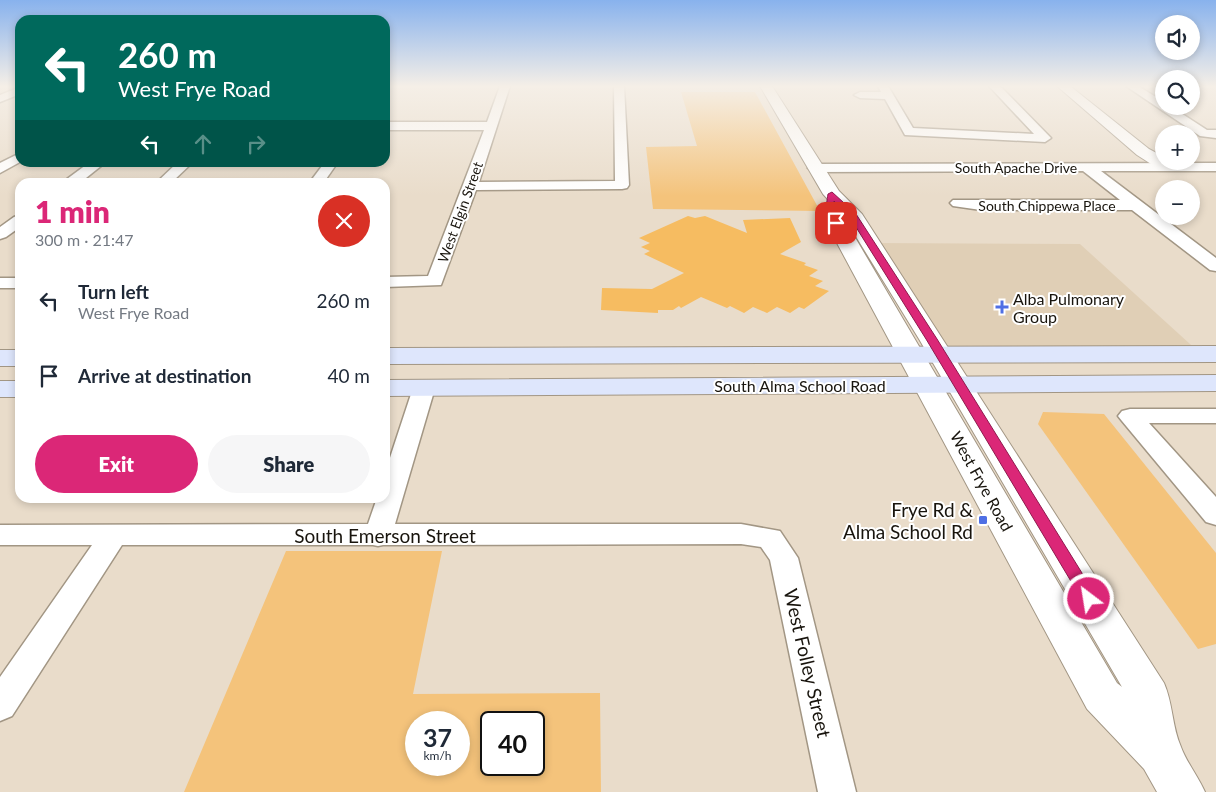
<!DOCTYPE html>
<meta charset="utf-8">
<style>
:root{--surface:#fff;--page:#f6f6f7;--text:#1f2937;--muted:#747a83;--accent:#db2777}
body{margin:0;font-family:Lato,sans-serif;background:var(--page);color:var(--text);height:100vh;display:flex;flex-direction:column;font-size:19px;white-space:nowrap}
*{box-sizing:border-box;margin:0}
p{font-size:16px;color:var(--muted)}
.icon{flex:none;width:28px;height:28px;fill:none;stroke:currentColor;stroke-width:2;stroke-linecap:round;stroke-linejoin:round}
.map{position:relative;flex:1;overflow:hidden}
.drawer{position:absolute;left:15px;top:178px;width:375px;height:325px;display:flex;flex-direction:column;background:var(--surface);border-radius:15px;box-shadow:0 2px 8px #0003}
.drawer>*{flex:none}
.guide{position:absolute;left:15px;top:15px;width:375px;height:152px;border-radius:15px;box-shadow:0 2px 8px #0003;background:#00695c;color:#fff;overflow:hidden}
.tools{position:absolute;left:1155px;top:15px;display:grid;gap:10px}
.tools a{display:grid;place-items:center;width:45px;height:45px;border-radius:50%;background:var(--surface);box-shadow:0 2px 8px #0003;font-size:25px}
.speed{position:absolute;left:405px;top:711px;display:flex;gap:10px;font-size:25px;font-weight:700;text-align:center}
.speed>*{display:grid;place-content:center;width:65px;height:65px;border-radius:50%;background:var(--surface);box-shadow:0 2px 8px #0003;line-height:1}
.speed small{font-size:12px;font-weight:400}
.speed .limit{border:2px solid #111;border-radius:8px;background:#fff;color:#111}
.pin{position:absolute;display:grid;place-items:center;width:42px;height:42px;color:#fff;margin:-21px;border-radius:10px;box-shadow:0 2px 8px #0006}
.me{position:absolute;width:55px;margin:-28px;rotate:329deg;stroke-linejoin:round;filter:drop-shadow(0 0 4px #0008)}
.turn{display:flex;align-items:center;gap:18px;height:105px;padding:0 20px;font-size:22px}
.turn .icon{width:65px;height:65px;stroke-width:2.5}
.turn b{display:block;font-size:35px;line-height:42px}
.lanes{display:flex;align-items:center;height:48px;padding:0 20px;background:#0003;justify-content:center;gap:25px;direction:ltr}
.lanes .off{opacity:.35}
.round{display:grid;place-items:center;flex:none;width:52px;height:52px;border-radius:26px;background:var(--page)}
.headline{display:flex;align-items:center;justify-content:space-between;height:85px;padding:0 20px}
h1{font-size:30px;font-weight:800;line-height:38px;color:var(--accent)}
.button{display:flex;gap:10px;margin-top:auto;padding:10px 20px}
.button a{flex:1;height:58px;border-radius:30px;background:var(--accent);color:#fff;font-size:20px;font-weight:800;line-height:58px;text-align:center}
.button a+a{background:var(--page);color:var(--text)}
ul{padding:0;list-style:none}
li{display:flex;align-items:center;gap:15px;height:75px;padding:0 20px}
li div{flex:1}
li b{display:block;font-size:19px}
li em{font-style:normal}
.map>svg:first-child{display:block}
</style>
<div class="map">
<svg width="1216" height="792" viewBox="0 0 1216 792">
<rect width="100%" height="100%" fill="#e9dcca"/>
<polygon fill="#e0cfb6" points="870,243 1080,244 1201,354 941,355"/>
<g fill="#f4c37b" fill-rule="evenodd">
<polygon points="681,92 755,92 820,211 653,209 646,147 697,146"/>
<polygon points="1043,412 1104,414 1216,553 1216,644 1198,649 1038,424"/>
<path d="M 286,551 L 442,551 L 413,694 L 600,693 L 601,792 L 184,792 ZM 416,722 L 459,722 L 459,765 L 416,765 ZM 491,722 L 534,722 L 534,765 L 491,765 Z"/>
</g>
<polygon fill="#f6bc61" points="688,216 695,218 705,216 747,233 743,220 790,218 801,242 780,254 806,263 804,265 818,270 809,276 823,281 815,286 829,291 804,309 799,307 790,313 777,307 767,313 753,307 744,313 730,306 727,308 701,297 681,308 679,306 673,310 658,310 658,313 601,310 602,288 652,289 684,273 644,254 650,251 641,247 650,243 639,238"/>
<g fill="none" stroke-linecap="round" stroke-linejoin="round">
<defs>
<g id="minor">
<polygon points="500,86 510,86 479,182 615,181 614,86 624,86 629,185 627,188 622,189 476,190 441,285 385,287 385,277 428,276 484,130 385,130 385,122 487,122"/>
<polygon points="878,86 888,86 913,128 1034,134 989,86 1000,86 1051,138 1045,142 905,135 885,99 860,98 854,95 860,92 881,92"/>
<polygon points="1126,86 1138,86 1164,102 1164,106 1170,106 1207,130 1216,130 1216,138 1200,136"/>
<polygon points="20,87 20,94 0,102 0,95"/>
<polygon points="20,153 20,162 0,173 0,163"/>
<polygon points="90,162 106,162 81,182 65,182 67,179"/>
<polygon points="178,162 193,162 172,182 157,182"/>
<polygon points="325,162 338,162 324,182 310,182"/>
<polygon points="1216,163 1216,171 1101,171 1216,258 1216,271 1210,270 1132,210 981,210 953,206 950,203 953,200 1120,200 1083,171 815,172 808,168 815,164"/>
<polygon points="20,215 20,227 6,237 0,239 0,227 14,217"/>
<rect x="0" y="278" width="20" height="10"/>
<polygon points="424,381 432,383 435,388 395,524 741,524 780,531 798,558 856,792 818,792 770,560 761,547 741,544 383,545 378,546 373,545 122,545 12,716 0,721 0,677 92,545 0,545 0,525 368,524 377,498 385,498 385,473 413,388 416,383"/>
<polygon points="1130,409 1216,409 1216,423 1149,423 1216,497 1216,525 1206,522 1122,421 1118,416 1122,411"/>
</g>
<g id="tertiary">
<path d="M 760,86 L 772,86 L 839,191 L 862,214 L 1164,683 C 1173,703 1172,727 1181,747 C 1187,763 1198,776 1205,792 L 1157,792 L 1144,769 L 1087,709 L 823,217 L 826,213 L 833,211 L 840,213 L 843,217 L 1117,683 L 1122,687 L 919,339 L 844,217 L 823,194 Z"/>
<polygon points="1057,86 1070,86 1149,149 1164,157 1164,161 1174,163 1176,167 1174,171 1162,171 1137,155"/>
</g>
<g id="secondary">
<polygon points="1216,346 1216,362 385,364 385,348"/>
<rect x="0" y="350" width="20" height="16"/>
<polygon points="1216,375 1216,391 385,396 385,380"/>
<rect x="0" y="381" width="20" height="16"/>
</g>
</defs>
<use href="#minor" stroke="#a29684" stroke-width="3"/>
<use href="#tertiary" stroke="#a29684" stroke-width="2"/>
<use href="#secondary" stroke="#a29684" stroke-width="2"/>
<use href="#minor" fill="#fff" fill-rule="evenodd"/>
<use href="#tertiary" fill="#fff" fill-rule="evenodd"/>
<use href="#secondary" fill="#dee6fc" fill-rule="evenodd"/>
</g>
<linearGradient id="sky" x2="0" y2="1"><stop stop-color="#88b2ed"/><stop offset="0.44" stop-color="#f5efe7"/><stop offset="1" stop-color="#f5efe7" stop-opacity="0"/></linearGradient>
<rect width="1216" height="196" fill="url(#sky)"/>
<path fill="#db2777" stroke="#8e194d" d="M 832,192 L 856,214 L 937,339 L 1095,594 L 1097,599 L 1095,603 L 1089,605 L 1084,603 L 926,339 L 849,216 L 834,201 L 833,210 L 840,223 L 836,225 C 824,219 826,206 828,194 Z"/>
<g fill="#4f6fe4" stroke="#fff" stroke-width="2">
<path d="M999.5 299.5h5v5h5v5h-5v5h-5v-5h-5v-5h5z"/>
<rect x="978" y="515" width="10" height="10" rx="2.5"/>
</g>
<g text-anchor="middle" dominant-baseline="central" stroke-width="4" stroke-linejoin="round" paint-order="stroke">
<g font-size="14" fill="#18140d" stroke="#fff">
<text x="1016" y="167">South Apache Drive</text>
<text x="1047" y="205">South Chippewa Place</text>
<text transform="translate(460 212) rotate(-70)">West Elgin Street</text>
</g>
<g font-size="16" fill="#18140d" stroke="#fff" text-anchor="start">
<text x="1013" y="298">Alba Pulmonary<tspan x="1013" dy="18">Group</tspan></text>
</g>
<g font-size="16" fill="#18140d" stroke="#fff">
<text x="800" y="385">South Alma School Road</text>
<text transform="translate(982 481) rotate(61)">West Frye Road</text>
</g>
<g font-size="19" fill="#18140d" stroke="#fff" text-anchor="end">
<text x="973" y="509">Frye Rd &amp;<tspan x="973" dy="22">Alma School Rd</tspan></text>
</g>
<g font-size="19" fill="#18140d" stroke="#fff">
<text x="385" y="535">South Emerson Street</text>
<text transform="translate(808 663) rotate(77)">West Folley Street</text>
</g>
</g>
</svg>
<div class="tools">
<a><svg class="icon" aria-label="sound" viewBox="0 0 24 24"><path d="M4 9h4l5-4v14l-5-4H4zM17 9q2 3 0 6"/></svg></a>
<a><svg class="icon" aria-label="search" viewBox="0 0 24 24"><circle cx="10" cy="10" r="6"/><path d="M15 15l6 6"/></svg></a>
<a>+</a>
<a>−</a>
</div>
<div class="speed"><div>37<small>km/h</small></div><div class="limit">40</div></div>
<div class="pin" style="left:836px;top:223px;background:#d93025"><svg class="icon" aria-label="arrive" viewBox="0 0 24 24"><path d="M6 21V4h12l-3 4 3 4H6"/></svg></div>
<svg class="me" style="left:1089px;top:599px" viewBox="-20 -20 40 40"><circle r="17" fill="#db2777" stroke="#fff" stroke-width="3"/><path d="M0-11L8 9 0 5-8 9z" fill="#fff"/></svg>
<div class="guide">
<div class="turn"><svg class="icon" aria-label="left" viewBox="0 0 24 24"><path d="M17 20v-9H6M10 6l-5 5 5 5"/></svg><div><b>260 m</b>West Frye Road</div></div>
<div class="lanes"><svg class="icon" aria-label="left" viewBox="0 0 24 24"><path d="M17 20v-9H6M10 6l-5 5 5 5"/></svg><svg class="icon off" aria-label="ahead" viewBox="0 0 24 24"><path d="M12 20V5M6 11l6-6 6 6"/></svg><svg class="icon off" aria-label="right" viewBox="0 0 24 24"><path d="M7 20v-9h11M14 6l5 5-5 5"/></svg></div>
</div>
<section class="drawer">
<div class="headline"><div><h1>1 min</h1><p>300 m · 21:47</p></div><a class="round" style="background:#d93025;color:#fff"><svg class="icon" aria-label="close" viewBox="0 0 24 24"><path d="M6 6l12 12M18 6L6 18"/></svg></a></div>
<ul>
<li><svg class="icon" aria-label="left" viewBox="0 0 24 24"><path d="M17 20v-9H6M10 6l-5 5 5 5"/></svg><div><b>Turn left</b><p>West Frye Road</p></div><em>260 m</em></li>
<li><svg class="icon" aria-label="arrive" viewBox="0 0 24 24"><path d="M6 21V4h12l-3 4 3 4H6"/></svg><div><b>Arrive at destination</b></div><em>40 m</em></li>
</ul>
<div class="button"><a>Exit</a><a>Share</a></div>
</section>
</div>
